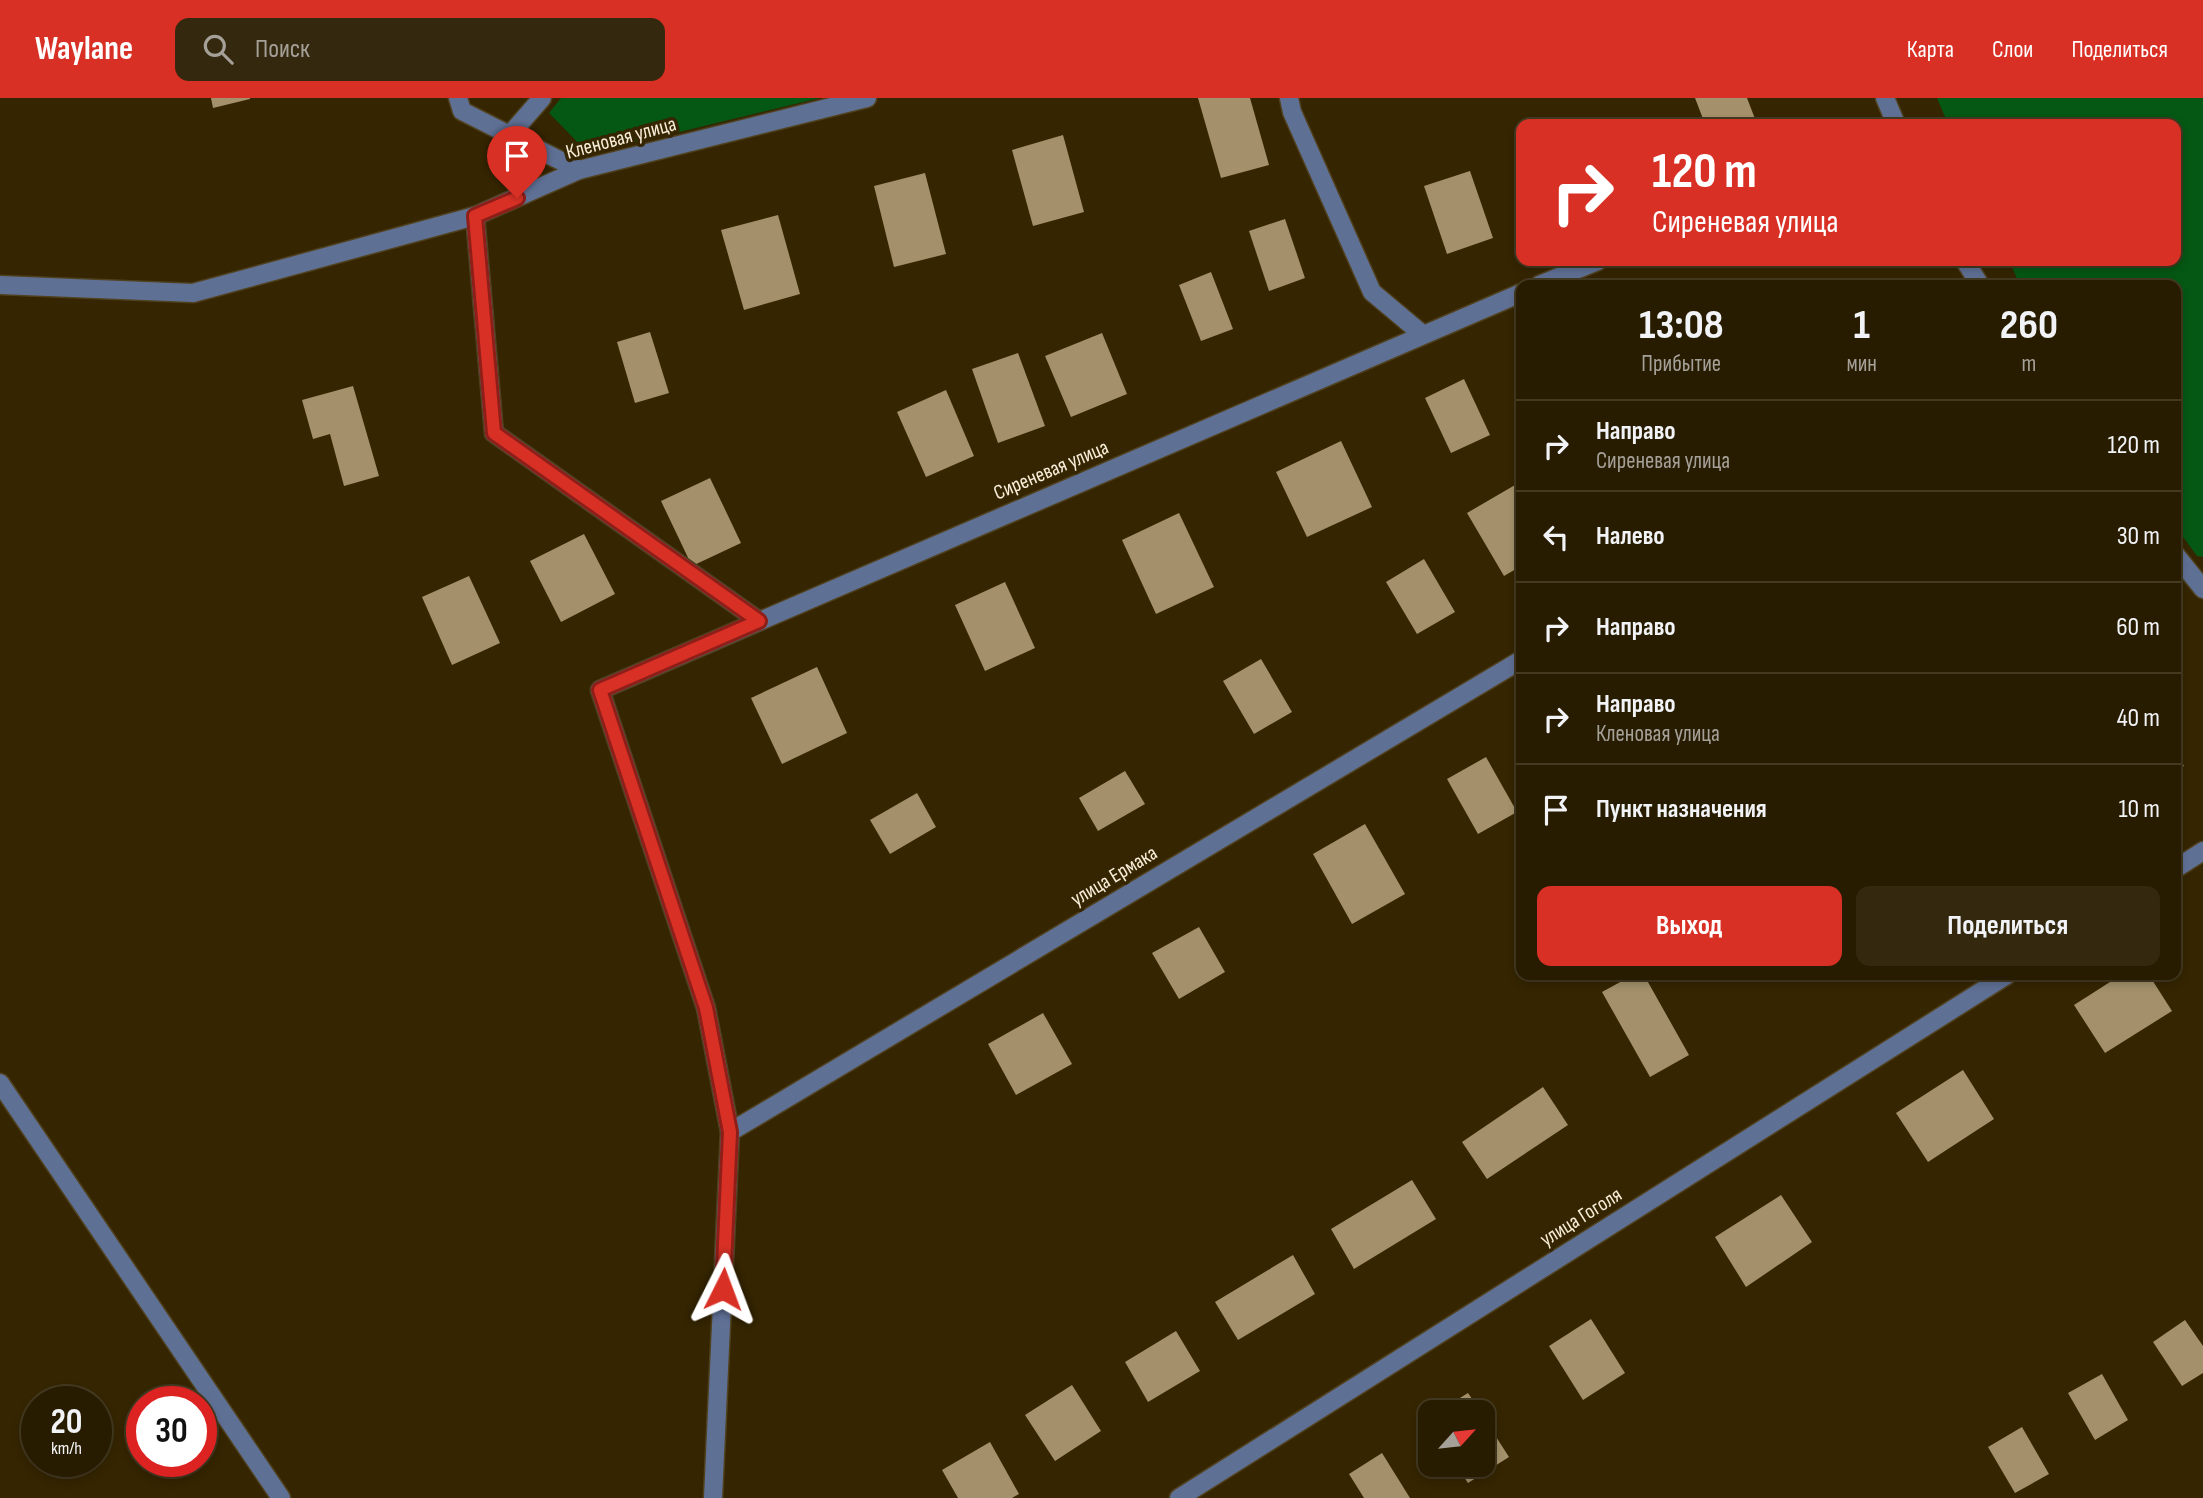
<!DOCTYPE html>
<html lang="ru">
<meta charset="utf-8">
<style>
:root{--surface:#281c00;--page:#34290f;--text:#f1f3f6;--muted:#a5a199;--line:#443a22;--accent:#d93025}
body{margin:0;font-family:"Sofia Sans Condensed",sans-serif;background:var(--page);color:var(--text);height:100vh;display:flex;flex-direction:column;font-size:26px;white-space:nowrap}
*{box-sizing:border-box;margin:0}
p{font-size:23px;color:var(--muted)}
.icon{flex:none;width:38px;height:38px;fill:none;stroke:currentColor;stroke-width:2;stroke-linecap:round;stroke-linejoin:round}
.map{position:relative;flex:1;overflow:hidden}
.panel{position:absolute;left:1516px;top:182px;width:665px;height:700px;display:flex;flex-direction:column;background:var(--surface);border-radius:14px;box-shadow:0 4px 10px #0003,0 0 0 2px var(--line)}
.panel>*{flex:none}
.guide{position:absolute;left:1516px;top:21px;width:665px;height:147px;border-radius:14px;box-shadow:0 4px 10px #0003,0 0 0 2px var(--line);background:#d93025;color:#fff;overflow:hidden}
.needle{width:46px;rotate:63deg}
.controls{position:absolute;left:1418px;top:1302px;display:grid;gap:14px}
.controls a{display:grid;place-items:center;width:77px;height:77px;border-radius:14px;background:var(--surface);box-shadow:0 4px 10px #0003,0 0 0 2px var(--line);font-size:35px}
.speed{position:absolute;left:21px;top:1288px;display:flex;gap:14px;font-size:35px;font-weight:700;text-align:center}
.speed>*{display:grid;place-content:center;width:91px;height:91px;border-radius:50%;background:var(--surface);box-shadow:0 4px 10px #0003,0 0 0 2px var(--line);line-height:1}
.speed small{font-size:18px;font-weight:400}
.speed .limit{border:10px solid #d22;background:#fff;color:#111}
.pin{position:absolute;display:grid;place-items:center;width:60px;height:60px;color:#fff;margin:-72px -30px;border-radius:50% 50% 50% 0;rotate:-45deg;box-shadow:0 0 7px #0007}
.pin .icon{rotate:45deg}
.me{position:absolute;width:77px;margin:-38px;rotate:3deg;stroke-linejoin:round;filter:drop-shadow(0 0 5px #0008)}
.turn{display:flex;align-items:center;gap:24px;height:147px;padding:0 21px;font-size:32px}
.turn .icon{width:91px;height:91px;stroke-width:2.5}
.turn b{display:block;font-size:49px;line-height:60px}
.eta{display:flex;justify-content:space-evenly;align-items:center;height:119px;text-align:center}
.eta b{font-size:42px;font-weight:700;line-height:49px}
.button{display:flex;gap:14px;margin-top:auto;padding:14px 21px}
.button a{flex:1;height:80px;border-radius:14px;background:var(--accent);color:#fff;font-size:28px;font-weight:700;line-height:80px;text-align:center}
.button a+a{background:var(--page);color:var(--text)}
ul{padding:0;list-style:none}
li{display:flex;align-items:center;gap:21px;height:91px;padding:0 21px;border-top:2px solid var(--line)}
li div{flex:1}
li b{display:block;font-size:26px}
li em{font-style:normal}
header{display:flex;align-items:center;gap:42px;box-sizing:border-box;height:98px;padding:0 35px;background:var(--accent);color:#fff}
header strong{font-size:33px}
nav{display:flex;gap:38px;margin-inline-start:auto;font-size:24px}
.search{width:490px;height:63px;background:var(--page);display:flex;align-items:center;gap:18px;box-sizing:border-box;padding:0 24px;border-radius:14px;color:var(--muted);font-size:26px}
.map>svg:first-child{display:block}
</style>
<header>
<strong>Waylane</strong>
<div class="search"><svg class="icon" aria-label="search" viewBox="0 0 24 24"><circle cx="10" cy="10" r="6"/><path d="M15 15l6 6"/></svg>Поиск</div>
<nav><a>Карта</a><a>Слои</a><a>Поделиться</a></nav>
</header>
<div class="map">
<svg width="2203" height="1400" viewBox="0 0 2203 1400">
<rect width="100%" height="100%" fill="#352500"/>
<g fill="#055714">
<polygon points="561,0 820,0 589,56 549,15"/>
<polygon points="1937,0 2203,0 2203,459 2197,458 2175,428 2175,187 2020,187 2009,163 2175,163 2175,26 1948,26"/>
</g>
<g fill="#a4916b">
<polygon points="211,0 250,0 250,1 213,10"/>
<polygon points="1198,0 1250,0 1269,67 1221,80"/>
<polygon points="1695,0 1747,0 1757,26 1705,26"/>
<polygon points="1063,37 1084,114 1033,128 1012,52"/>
<polygon points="1470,73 1493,140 1447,156 1424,88"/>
<polygon points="925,75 946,156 894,169 874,88"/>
<polygon points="778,117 800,196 744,212 721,132"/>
<polygon points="1285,121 1305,180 1269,193 1249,133"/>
<polygon points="1211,174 1233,231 1201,243 1179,187"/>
<polygon points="650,234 669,295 635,305 617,244"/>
<polygon points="1102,235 1127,296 1071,319 1045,258"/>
<polygon points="1018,255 1045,328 998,345 972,271"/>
<polygon points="1464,281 1490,337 1451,355 1425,300"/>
<polygon points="353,288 379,378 344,388 330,336 313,341 302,302"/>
<polygon points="946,292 974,358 926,379 897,314"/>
<polygon points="1341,343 1372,409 1307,439 1276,374"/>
<polygon points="710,380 741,445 692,468 661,403"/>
<polygon points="1515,387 1521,397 1521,468 1504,478 1467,415"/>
<polygon points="1179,415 1214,489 1156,516 1122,442"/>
<polygon points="584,436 615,496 561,524 530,463"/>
<polygon points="1424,461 1455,514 1417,536 1386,484"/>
<polygon points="469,478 500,545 452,567 422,499"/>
<polygon points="1005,484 1035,550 985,573 955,507"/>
<polygon points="1261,561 1292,614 1254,636 1223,583"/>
<polygon points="817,569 847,635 782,666 751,600"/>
<polygon points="2175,653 2184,668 2175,673"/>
<polygon points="1486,659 1517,714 1478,736 1447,681"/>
<polygon points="1125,673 1145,706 1098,733 1079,700"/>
<polygon points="917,695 936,729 890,756 870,722"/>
<polygon points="1365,726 1405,796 1352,826 1313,756"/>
<polygon points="1199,829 1225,874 1179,901 1152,855"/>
<polygon points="1633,877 1644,877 1689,957 1650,979 1602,894"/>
<polygon points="2121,877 2149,877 2172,913 2105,955 2074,907"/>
<polygon points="1043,915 1072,966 1016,997 988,946"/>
<polygon points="1963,972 1994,1021 1928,1064 1896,1015"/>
<polygon points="1543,989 1568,1027 1487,1081 1462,1044"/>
<polygon points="1412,1082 1436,1121 1354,1171 1331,1131"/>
<polygon points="1781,1097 1812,1144 1746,1189 1715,1139"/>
<polygon points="1293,1157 1315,1196 1238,1242 1215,1204"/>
<polygon points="1591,1221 1625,1275 1583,1302 1549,1248"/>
<polygon points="2185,1222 2203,1248 2203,1275 2182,1288 2153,1244"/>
<polygon points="1176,1233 1200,1273 1148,1304 1125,1264"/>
<polygon points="2102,1276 2128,1322 2095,1342 2068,1295"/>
<polygon points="1072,1287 1101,1333 1055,1363 1025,1317"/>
<polygon points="1468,1295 1481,1314 1437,1314"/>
<polygon points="1482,1317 1509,1359 1468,1385 1456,1367 1482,1367"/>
<polygon points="2022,1329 2049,1376 2015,1395 1988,1349"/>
<polygon points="990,1344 1019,1396 1012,1400 958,1400 942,1372"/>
<polygon points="1382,1355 1410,1400 1364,1400 1349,1376"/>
</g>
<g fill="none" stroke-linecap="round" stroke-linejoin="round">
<defs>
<g id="minor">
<polyline points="458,0 462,13 579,72"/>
<polyline points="1289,0 1292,14 1372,194 1422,236"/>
<polyline points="1885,0 1896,26"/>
<polyline points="508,39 542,0"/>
<polyline points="475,118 494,335 759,523"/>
<polyline points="1965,163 1980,187"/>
<polyline points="0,187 193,195 475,118 579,72 867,0"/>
<polyline points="1539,187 1598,163"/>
<polyline points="2175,456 2203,491"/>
<polyline points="2175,771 2203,753"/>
<polyline points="0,985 281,1400"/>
<polyline points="730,1034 1521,562"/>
<polyline points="713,1400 730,1034 706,910 600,592 1521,195"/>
<polyline points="1179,1400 2007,877"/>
</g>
</defs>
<use href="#minor" stroke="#50411e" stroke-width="21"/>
<use href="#minor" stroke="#5f7095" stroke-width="18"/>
</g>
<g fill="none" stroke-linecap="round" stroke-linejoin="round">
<defs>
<polyline id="route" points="517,100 475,118 494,335 759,523 600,592 706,910 730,1034 723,1191"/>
</defs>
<use href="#route" stroke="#8d1f18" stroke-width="18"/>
<use href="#route" stroke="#d93025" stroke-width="12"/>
</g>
<g text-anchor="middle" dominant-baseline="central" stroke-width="7" stroke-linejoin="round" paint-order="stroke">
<g font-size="21" fill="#f7edd9" stroke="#352500">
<text transform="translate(621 40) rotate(-15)">Кленовая улица</text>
<text transform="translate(1051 372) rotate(-23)">Сиреневая улица</text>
<text transform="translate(1114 778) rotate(-31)">улица Ермака</text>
<text transform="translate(1581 1119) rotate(-32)">улица Гоголя</text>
</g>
</g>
</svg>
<div class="controls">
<a><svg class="needle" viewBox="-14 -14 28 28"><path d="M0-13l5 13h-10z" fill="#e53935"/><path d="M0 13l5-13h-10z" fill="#a5a199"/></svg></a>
</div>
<div class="speed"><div>20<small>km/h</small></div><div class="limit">30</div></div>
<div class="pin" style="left:517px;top:100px;background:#d93025"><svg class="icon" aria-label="arrive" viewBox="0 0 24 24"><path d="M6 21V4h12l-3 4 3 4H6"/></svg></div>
<svg class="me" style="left:723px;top:1191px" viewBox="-20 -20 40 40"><path d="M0-17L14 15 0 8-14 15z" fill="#d93025" stroke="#fff" stroke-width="4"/></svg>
<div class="guide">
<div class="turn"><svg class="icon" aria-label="right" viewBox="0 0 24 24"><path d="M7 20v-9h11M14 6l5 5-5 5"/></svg><div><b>120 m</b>Сиреневая улица</div></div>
</div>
<section class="panel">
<div class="eta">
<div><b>13:08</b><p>Прибытие</p></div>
<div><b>1</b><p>мин</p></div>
<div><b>260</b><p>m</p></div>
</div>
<ul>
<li><svg class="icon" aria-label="right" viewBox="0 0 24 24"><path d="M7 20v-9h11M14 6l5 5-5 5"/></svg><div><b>Направо</b><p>Сиреневая улица</p></div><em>120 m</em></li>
<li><svg class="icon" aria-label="left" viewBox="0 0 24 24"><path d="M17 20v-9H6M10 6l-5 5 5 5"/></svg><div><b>Налево</b></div><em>30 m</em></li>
<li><svg class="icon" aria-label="right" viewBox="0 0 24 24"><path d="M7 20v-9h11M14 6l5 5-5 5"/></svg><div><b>Направо</b></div><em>60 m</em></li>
<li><svg class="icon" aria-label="right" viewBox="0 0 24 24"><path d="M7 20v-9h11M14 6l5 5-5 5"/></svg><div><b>Направо</b><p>Кленовая улица</p></div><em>40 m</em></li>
<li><svg class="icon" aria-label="arrive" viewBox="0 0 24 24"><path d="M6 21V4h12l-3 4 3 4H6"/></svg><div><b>Пункт назначения</b></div><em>10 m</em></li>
</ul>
<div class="button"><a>Выход</a><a>Поделиться</a></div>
</section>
</div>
